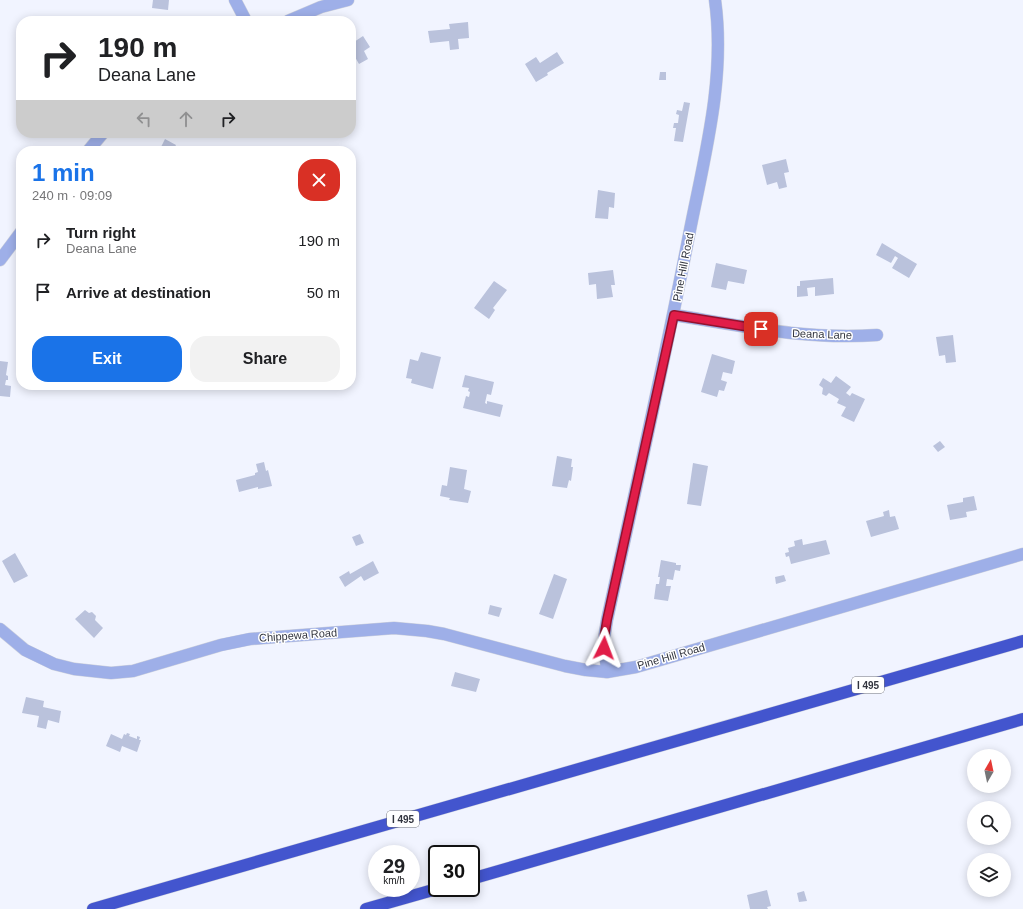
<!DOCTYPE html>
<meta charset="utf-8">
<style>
:root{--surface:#fff;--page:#f2f2f2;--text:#202124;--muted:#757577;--accent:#1a73e8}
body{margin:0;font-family:Helvetica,sans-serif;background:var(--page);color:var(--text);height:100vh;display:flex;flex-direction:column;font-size:15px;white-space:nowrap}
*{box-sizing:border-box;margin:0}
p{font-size:13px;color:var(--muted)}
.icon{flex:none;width:22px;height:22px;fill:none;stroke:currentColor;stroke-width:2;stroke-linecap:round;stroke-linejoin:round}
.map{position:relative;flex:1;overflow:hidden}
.sheet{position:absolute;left:16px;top:146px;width:340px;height:244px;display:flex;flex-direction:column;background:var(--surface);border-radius:16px;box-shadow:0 2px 10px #0003}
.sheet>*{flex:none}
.banner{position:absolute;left:16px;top:16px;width:340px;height:122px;border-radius:16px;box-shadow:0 2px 10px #0003;background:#fff;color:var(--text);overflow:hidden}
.needle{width:26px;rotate:9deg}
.tools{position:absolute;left:967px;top:749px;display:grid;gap:8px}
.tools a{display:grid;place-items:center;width:44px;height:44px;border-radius:50%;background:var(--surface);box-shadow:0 2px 10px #0003;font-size:20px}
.speed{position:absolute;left:368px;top:845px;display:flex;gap:8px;font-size:20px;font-weight:700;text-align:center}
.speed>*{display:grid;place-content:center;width:52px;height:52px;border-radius:50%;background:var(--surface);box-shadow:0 2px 10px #0003;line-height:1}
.speed small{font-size:10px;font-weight:400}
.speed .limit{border:2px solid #111;border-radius:6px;background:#fff;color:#111}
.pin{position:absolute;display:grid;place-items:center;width:34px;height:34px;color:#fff;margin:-17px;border-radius:8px;box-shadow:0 2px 6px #0006}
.me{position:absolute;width:44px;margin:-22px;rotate:3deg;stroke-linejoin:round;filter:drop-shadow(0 0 3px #0008)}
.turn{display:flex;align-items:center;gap:14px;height:84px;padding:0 16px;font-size:18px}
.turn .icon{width:52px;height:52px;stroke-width:2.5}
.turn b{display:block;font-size:28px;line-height:34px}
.lanes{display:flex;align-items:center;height:38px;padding:0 16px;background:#0003;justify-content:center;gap:20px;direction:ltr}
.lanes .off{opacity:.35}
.round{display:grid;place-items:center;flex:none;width:42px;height:42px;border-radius:16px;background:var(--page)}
.summary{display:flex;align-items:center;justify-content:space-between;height:68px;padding:0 16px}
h1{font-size:24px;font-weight:700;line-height:30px;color:var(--accent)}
.action{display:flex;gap:8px;margin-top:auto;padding:8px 16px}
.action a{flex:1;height:46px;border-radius:16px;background:var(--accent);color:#fff;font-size:16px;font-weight:700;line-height:46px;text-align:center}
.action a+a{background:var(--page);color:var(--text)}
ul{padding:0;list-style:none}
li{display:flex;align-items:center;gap:12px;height:52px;padding:0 16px}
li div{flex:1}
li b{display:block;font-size:15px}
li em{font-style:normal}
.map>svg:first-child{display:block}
</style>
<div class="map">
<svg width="1023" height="909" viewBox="0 0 1023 909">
<rect width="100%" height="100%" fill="#f1f4ff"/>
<g fill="#bac2dc">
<polygon points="153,0 169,0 168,10 152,8"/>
<polygon points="468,22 469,38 458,39 459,49 450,50 449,41 430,43 428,31 450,29 449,24"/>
<polygon points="363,36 370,47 364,51 368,59 359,64 355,57 351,62 351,44"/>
<polygon points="557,52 564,63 547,73 548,75 536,82 525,64 536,57 540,63"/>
<polygon points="660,72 666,72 666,80 659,80"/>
<polygon points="684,102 690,103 683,142 674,141 676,128 673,128 674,123 678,123 679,115 676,114 677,110 682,111"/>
<polygon points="165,139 176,145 173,151 159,151"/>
<polygon points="786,159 789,172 784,173 787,187 779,189 777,182 767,185 762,165"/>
<polygon points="598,190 615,193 614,208 609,207 608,219 595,218"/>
<polygon points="882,243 917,264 909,278 892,268 898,258 895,256 891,263 876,255"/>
<polygon points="716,263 747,270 744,284 728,281 726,290 711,287"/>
<polygon points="613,270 615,285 611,285 613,297 597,299 596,284 589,285 588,273"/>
<polygon points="833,278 834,294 815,296 815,287 807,288 808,296 797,297 797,286 800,286 800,281"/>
<polygon points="494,281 507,290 493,308 495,310 489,319 474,308"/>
<polygon points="953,335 956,362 946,363 945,355 939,356 936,337"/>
<polygon points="421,352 441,357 433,389 411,383 412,379 406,378 410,359 418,361"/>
<polygon points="712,354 735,361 732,374 723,372 721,380 727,382 724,391 719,390 717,397 701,392"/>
<polygon points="0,361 8,362 6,375 8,376 8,380 6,380 5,385 11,386 10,397 0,396"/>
<polygon points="465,375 494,382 491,395 487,394 485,403 487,404 487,401 503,405 500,417 463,408 466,396 469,397 470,392 468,391 469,388 462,387"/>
<polygon points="836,376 851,387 846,393 850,396 852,393 865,399 854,422 841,416 846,407 837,403 839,399 829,393 826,396 822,394 823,388 819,385 823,378 831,383"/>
<polygon points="940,441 945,447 938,452 933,446"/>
<polygon points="557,456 572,459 571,467 573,467 571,481 569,480 567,488 552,486"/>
<polygon points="264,462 266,471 268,470 272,486 258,489 258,487 239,492 236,480 255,475 255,473 258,472 256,464"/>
<polygon points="693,463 708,466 701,506 687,504"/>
<polygon points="450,467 467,470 464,489 471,491 468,503 449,500 450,498 440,496 442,485 447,486"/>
<polygon points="974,496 977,510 966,512 967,517 950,520 947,505 963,502 963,498"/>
<polygon points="889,510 890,517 895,516 899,529 871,537 866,521 884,516 883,512"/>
<polygon points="360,534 364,543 356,546 352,537"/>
<polygon points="802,539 803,545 826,540 830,554 791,564 789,556 786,557 785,553 789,552 788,548 795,546 794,541"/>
<polygon points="15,553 28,576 14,583 2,561"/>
<polygon points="661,560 676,563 676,565 681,565 680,571 675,570 673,580 667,579 666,586 671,586 668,601 654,599 656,584 659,584 660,577 658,577"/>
<polygon points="373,561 379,573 364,581 361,576 345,587 339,577 349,571 350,574"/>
<polygon points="554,574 567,579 553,619 539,614"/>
<polygon points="784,575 786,581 776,584 775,577"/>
<polygon points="490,605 502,608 499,617 488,614"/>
<polygon points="85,610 89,613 92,612 96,616 95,620 103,628 94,638 75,619"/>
<polygon points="455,672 480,679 476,692 451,686"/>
<polygon points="26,697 44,701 43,707 61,711 59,723 48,720 46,729 37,727 39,716 22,713"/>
<polygon points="127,733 130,734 129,736 137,739 137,736 140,737 139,740 141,740 137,752 122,746 120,752 106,746 111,734 122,739 124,734 126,735"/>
<polygon points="767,890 771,906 767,907 768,909 750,909 747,895"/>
<polygon points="804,891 807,901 799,902 797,893"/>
</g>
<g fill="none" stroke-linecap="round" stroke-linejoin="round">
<defs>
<g id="minor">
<polyline points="235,0 246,21"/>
<path d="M 715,0 C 726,79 704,158 689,235 C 664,364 635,492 607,620 L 604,639 L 607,672 L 636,667 L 1023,554"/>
<polyline points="288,21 321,7 348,0"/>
<polyline points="88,151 103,133"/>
<polyline points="0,260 21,232"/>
<path d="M 674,315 C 743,326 806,340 877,335"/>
<polyline points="0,629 25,650 54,664 74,669 111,673 133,671 221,645 250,639 394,628 427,631 444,634 565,666 586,670 607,672"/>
</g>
<g id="highway">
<polyline points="471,879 1023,719"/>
<polyline points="93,909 1023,641"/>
<polyline points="366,909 440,888"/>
</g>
</defs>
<use href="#minor" stroke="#cfd2dc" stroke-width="13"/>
<use href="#highway" stroke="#cfd2dc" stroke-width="13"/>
<use href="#minor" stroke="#9eafe8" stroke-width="12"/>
<use href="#highway" stroke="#4355ce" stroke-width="12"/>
</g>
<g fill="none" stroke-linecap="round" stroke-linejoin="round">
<defs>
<polyline id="route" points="604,648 604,639 607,620 674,315 761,329"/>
</defs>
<use href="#route" stroke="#92132f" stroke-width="10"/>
<use href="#route" stroke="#e11d48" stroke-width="7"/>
</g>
<g text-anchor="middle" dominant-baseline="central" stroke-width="3" stroke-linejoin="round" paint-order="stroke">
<g fill="#fff" stroke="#707279" stroke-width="1">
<rect x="852" y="677" width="32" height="16" rx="3"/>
<rect x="387" y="811" width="32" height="16" rx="3"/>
</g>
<g font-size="10" font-weight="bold" fill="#32353f">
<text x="868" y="685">I 495</text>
<text x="403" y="819">I 495</text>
</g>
<g font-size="11" fill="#32353f" stroke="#fff">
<text transform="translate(683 267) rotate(-79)">Pine Hill Road</text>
<text transform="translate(822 334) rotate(2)">Deana Lane</text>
<text transform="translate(298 635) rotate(-4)">Chippewa Road</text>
<text transform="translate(671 656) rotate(-16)">Pine Hill Road</text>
</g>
</g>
</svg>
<div class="tools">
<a><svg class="needle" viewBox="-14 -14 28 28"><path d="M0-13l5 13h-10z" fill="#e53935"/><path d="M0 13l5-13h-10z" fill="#757577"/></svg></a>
<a><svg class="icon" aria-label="search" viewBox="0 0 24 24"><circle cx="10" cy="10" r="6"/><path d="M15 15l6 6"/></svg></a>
<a><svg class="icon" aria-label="layers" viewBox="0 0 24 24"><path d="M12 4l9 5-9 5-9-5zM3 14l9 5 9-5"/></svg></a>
</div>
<div class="speed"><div>29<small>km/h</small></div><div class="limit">30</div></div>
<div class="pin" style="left:761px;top:329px;background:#d93025"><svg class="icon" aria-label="arrive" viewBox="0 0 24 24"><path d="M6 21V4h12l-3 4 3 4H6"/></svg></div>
<svg class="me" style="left:604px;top:648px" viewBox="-20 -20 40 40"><path d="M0-17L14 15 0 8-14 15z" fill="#e11d48" stroke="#fff" stroke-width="4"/></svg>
<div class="banner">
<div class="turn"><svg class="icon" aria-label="right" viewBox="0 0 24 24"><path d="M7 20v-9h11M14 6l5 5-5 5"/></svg><div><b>190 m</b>Deana Lane</div></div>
<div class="lanes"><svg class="icon off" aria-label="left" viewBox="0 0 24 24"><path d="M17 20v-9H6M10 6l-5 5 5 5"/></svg><svg class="icon off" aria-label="ahead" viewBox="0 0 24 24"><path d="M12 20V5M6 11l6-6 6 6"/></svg><svg class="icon" aria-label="right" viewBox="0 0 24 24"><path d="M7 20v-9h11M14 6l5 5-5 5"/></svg></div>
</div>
<section class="sheet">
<div class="summary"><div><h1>1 min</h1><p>240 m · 09:09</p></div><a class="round" style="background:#d93025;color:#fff"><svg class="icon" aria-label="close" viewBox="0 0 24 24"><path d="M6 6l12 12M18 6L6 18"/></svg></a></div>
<ul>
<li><svg class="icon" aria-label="right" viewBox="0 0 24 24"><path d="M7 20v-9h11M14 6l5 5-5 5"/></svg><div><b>Turn right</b><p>Deana Lane</p></div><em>190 m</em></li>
<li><svg class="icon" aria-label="arrive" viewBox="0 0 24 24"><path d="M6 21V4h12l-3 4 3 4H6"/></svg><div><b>Arrive at destination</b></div><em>50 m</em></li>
</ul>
<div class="action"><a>Exit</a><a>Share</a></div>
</section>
</div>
